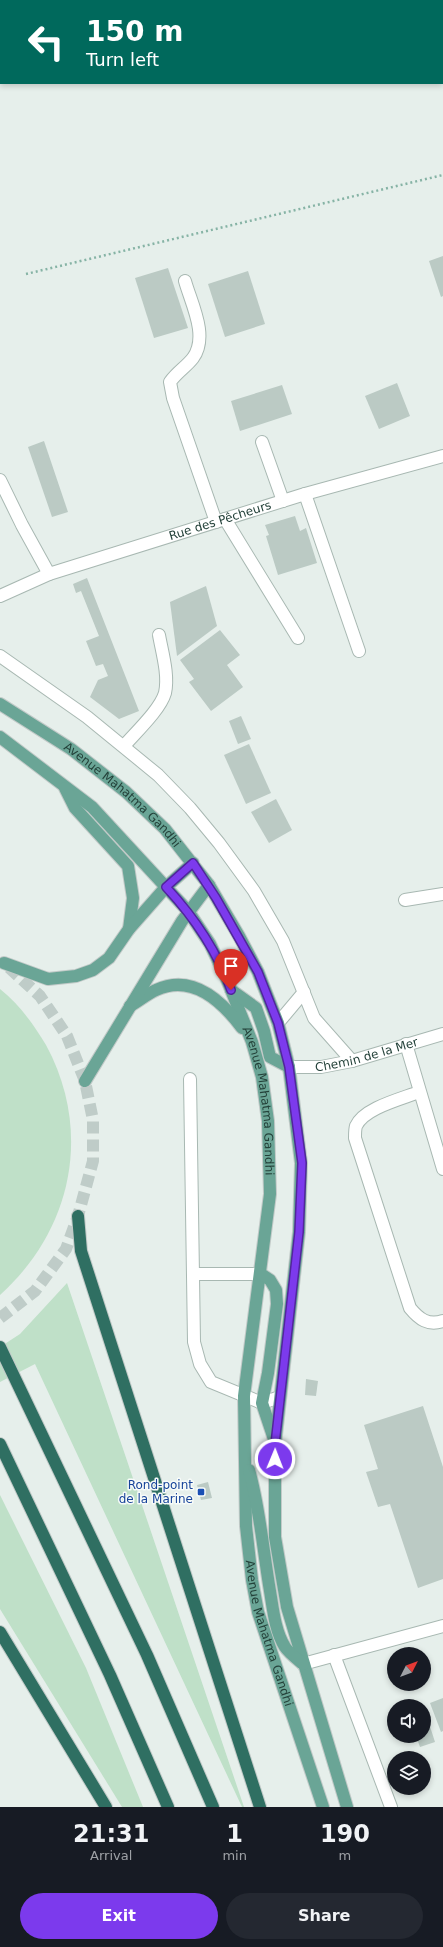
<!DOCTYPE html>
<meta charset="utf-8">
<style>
:root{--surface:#171b24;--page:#242831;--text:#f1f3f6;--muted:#9ea1a6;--accent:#7c3aed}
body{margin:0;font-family:"DejaVu Sans",sans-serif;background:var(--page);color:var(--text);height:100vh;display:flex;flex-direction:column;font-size:15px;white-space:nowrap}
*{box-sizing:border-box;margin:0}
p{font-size:13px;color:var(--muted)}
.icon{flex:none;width:22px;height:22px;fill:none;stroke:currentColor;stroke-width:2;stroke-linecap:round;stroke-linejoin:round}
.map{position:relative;height:1807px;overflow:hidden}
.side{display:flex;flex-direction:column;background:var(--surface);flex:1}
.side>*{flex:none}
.banner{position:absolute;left:0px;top:0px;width:443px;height:84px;box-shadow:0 2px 6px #0003;background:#00695c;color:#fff;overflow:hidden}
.needle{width:26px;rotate:48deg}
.buttons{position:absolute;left:387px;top:1647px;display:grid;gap:8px}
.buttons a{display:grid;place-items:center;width:44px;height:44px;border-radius:50%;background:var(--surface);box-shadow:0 2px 6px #0003;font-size:20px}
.pin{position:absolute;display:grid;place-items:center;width:34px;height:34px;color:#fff;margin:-41px -17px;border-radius:50% 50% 50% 0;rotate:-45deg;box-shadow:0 0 4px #0007}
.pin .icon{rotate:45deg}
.me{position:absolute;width:44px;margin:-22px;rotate:1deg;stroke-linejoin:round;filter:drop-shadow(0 0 3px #0008)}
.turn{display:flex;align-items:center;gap:14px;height:84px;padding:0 20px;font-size:18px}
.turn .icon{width:52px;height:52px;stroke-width:2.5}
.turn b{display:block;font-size:28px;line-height:34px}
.eta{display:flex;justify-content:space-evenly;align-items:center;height:68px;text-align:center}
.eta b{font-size:24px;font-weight:700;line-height:28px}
.cta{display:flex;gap:8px;margin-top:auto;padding:8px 20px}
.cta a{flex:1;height:46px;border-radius:24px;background:var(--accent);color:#fff;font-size:16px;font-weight:700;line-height:46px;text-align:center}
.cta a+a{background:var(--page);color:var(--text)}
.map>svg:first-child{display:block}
</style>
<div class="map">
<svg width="443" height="1807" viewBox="0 0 443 1807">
<rect width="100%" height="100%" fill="#e6efeb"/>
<g fill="#bfe0c8">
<path d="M 0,989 C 19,1004 34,1025 46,1045 C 93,1132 72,1230 0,1295 Z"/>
<polygon points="67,1283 244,1807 242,1807 35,1364 0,1382 0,1347 20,1334"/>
<polygon points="0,1495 86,1668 143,1807 122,1807 0,1609"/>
</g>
<g fill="#bbcac4">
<polygon points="443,256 443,296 441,297 429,261"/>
<polygon points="168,268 188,328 154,338 135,278"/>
<polygon points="248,271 265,324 225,337 208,284"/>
<polygon points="397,383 410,416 379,429 365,396"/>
<polygon points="282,385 292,414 240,431 231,401"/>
<polygon points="44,441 68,512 52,517 28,447"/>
<polygon points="295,516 300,531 306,528 317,563 278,575 266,536 269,535 265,525"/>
<polygon points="87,578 139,711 119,719 90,697 98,680 108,676 103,664 96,666 86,641 99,636 81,591 76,593 73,584"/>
<polygon points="206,586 217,626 177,656 170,602"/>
<polygon points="220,630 240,655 227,665 243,687 211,711 189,682 194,679 180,660"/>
<polygon points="241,716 251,739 238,744 229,721"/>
<polygon points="249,744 271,793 246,804 224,755"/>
<polygon points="276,799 292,830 269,843 251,812"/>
<polygon points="306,1379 318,1381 316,1396 305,1395"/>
<polygon points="423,1406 443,1467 443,1579 418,1588 390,1504 378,1507 366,1472 378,1469 364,1425"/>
<polygon points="208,1482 212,1498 201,1500 197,1485"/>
<polygon points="443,1698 443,1731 441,1732 430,1703"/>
<polygon points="426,1714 435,1742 420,1747 416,1736 424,1736 424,1715"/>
</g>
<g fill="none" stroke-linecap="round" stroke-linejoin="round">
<polyline stroke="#bfccc8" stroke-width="12" stroke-dasharray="12 6" stroke-linecap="butt" points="0,1318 35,1291 66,1249 78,1216 93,1161 93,1120 85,1081 67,1036 40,996 4,963"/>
<defs>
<g id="minor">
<path d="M 185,281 C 191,303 209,336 193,358 C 186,367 177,372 170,382 L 173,398 L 216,522"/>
<polyline points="262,442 283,501"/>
<polyline points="0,480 22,525 49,574"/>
<polyline points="305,494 359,651"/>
<polyline points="225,519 298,638"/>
<path id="s1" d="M 0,596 L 49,574 L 305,494 L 443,456"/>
<polyline points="0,656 87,717 158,775 190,808 219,843 254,891 283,941 314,1018 352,1061"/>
<path d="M 124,746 C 135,733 160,710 165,693 C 169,675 162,652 159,635"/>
<polyline points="405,900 443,894"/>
<polyline points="278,1023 304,992"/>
<polyline points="406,1044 443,1169"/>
<path id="s2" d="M 289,1067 L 321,1067 L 352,1061 L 443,1034"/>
<polyline points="190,1079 194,1342 200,1364 211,1382 262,1403 280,1397"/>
<path d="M 419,1092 C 401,1099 364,1108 356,1126 C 355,1129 355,1135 355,1138 L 410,1308 C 419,1319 428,1326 443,1321"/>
<polyline points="193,1274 261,1274"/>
<polyline points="334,1655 391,1807"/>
<polyline points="303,1664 443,1626"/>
</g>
<g id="major">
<path id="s3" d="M 0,704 L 71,749 L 126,792 L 165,829 L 209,885 L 239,936 L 258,972 L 278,1023 L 289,1067 L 301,1163 L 299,1232 L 275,1444 L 275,1537 L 287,1607 L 347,1807"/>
<path id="s4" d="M 0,737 L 92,807 L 188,911 L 210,944 L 225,975 L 252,1042 L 262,1077 L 268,1121 L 270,1194 L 244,1396 L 246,1526 L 252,1580 L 258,1612 L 323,1807"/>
<polyline points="65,788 75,808 128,866 133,898 129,929"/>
<polyline points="4,963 48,979 76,976 93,970 109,958 129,929 166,887 193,863"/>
<polyline points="231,990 256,1008 264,1031 270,1057 289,1067"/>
<path d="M 130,1006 C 139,1001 147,994 156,990 C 192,973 222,1001 242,1028"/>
<polyline points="85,1081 182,921 209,885"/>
<polyline points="261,1274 270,1280 276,1290 277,1304 268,1373 262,1403 274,1439"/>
<path d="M 249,1470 C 260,1509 263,1550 270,1591 C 273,1609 275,1631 285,1647 C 289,1653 297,1659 303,1664"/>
</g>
<g id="highway">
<polyline points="78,1216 81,1251 260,1807"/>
<polyline points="0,1347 147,1655 213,1807"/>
<polyline points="0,1444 110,1675 168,1807"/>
<polyline points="0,1632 106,1807"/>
</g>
</defs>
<use href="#minor" stroke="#a8b8b2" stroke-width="14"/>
<use href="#major" stroke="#c2cac8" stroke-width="14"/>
<use href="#highway" stroke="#c2cac8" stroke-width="14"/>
<polyline stroke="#86b3a5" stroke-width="2.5" stroke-dasharray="2 3" stroke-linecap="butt" points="26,274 443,175"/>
<use href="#minor" stroke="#fff" stroke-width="12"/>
<use href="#major" stroke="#6aa596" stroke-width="12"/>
<use href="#highway" stroke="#2f6f62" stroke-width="12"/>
</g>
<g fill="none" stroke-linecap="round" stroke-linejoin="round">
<defs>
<path id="route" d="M 231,990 C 217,951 194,917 166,887 L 193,863 L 216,898 L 258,972 L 278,1023 L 289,1067 L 302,1163 L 299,1232 L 275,1444 L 275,1459"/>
</defs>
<use href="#route" stroke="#51269a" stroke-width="10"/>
<use href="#route" stroke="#7c3aed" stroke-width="7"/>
</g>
<rect fill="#1a4fb4" stroke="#f7fbf9" stroke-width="1.5" x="197" y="1488" width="8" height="8" rx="2"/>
<g text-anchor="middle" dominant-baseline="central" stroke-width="3" stroke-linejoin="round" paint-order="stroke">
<g font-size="12" fill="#24423a" stroke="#f7fbf9">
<text stroke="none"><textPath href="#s1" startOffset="233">Rue des Pêcheurs</textPath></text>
<text stroke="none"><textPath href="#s3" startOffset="153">Avenue Mahatma Gandhi</textPath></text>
<text stroke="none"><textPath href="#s2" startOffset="79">Chemin de la Mer</textPath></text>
<text stroke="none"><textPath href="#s4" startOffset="463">Avenue Mahatma Gandhi</textPath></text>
<text stroke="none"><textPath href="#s4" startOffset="1001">Avenue Mahatma Gandhi</textPath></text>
</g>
<g font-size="12" fill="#164399" stroke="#f7fbf9" text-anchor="end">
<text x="193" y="1485">Rond-point<tspan x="193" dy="14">de la Marine</tspan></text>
</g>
</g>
</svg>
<div class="buttons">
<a><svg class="needle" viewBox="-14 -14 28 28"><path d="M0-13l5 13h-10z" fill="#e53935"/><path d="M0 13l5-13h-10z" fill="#9ea1a6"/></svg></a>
<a><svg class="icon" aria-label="sound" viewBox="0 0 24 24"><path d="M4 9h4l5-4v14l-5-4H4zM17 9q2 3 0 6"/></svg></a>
<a><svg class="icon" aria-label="layers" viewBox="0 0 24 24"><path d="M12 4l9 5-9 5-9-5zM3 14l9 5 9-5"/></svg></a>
</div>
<div class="pin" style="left:231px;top:990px;background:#d93025"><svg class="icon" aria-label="arrive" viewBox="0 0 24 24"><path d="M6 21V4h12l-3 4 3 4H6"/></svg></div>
<svg class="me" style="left:275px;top:1459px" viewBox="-20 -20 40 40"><circle r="17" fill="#7c3aed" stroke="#fff" stroke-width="3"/><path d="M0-11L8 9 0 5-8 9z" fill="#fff"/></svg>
<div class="banner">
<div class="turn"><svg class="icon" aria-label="left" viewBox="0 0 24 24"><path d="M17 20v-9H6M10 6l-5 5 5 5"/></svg><div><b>150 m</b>Turn left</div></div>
</div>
</div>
<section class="side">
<div class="eta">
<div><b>21:31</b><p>Arrival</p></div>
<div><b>1</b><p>min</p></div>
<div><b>190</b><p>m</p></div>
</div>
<div class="cta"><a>Exit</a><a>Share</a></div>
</section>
